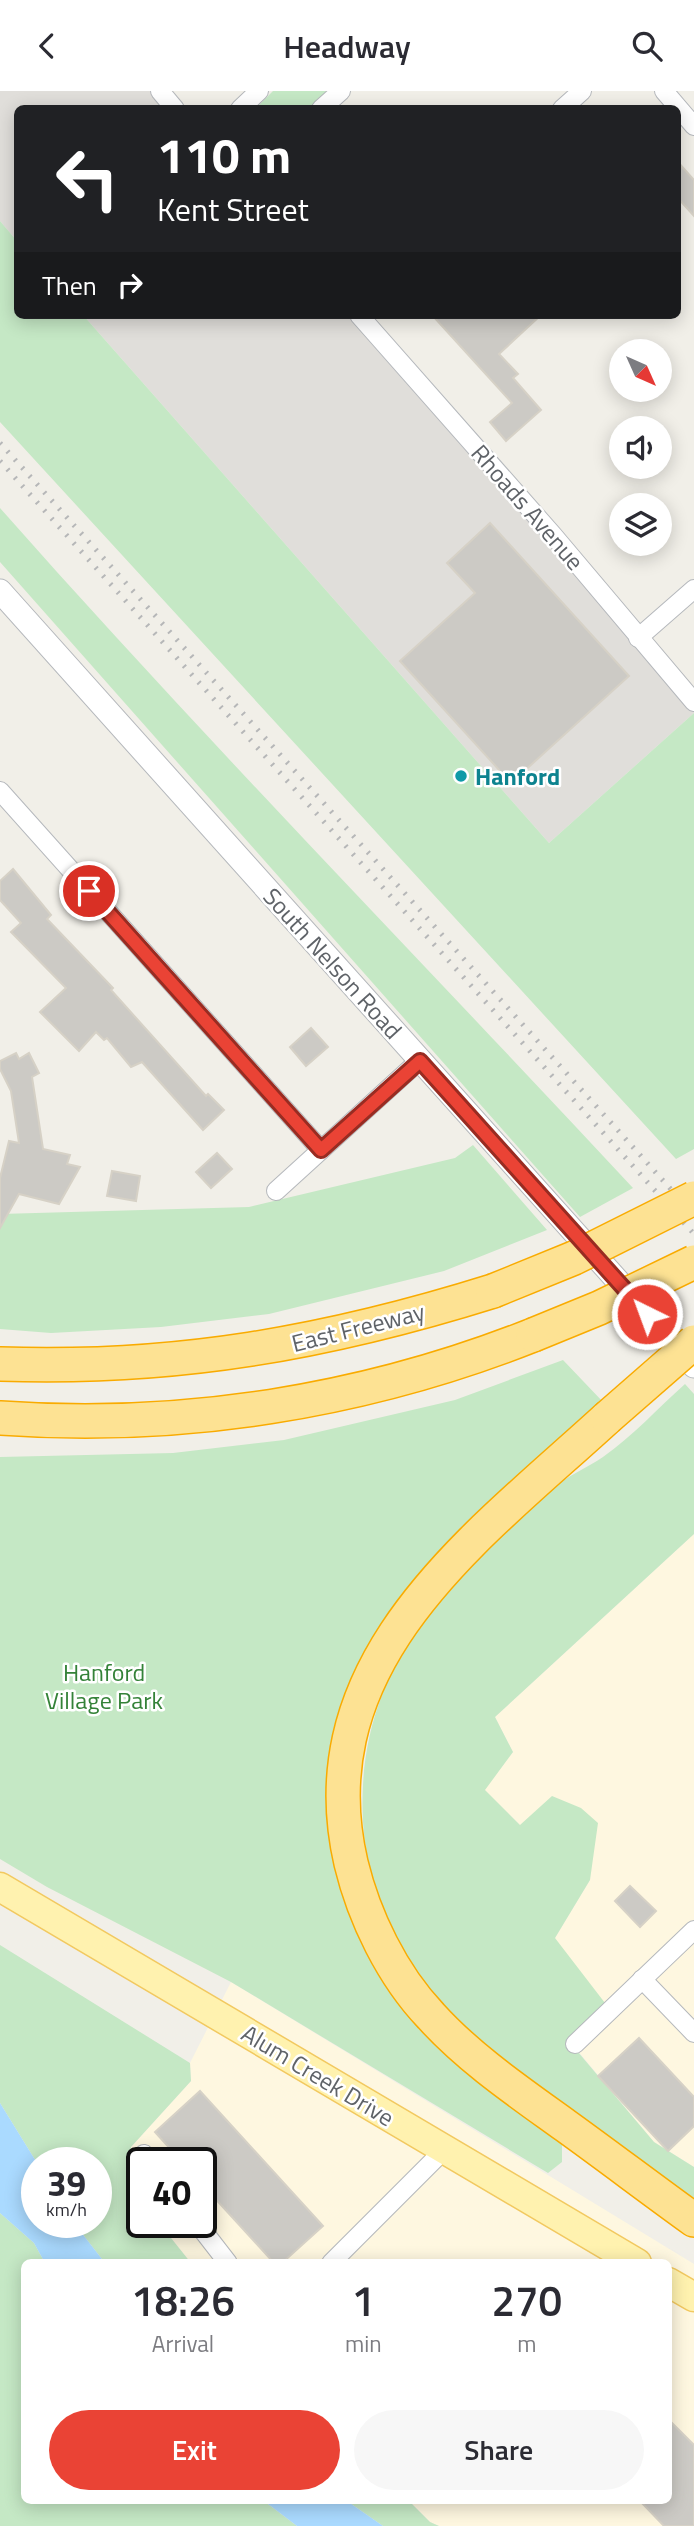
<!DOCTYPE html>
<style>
:root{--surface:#fff;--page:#f7f7f7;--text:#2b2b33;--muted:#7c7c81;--accent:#ea4335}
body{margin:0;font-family:"Titillium Web",sans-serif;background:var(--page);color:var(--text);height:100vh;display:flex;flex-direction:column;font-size:26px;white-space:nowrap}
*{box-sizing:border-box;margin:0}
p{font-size:23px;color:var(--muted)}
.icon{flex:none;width:38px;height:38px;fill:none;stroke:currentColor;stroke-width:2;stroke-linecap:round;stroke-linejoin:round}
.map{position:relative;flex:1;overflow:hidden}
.details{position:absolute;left:21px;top:2168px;width:651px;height:245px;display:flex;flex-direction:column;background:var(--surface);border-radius:10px;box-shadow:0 4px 18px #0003}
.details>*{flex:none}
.hud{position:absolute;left:14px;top:14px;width:667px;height:214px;border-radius:10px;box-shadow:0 4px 18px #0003;background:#202124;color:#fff;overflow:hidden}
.needle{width:46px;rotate:135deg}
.fabs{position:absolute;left:609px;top:248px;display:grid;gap:14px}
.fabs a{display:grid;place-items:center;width:63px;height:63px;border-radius:50%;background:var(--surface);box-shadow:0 4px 18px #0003;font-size:35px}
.speed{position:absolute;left:21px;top:2056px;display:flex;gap:14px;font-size:35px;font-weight:700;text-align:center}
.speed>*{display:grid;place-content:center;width:91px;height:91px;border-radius:50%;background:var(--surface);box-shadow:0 4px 18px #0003;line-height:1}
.speed small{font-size:18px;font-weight:400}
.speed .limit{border:4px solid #111;border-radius:10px;background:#fff;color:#111}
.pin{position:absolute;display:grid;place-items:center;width:60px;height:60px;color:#fff;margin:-30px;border:4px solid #fff;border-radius:50%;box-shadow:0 2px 7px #0007}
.me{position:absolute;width:77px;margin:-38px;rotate:318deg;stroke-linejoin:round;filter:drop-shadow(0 0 5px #0008)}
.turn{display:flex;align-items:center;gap:24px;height:147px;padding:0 28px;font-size:32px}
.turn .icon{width:91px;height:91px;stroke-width:2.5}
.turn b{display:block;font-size:49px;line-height:60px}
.then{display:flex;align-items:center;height:66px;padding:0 28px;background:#0003;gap:14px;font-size:26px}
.eta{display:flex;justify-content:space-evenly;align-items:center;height:119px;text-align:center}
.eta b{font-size:42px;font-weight:600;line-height:49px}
.action{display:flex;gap:14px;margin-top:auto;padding:14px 28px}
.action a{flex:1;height:80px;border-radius:42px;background:var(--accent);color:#fff;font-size:28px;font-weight:600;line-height:80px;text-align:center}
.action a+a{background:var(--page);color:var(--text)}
header{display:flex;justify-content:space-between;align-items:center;height:91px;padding:0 28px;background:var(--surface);font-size:32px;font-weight:600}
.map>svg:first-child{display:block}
</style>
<header><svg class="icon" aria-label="back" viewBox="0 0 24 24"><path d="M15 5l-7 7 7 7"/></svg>Headway<svg class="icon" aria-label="search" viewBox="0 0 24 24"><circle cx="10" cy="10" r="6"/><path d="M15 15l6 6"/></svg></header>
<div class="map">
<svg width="694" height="2435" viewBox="0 0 694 2435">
<rect width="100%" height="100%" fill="#f1efe8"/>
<g fill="#fef7e0">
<polygon points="694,1443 694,2076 654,2051 567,1947 555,1847 590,1789 520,1734 484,1699 513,1661 495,1626"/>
<polygon points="231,1891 694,2173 694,2435 439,2435 430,2431 409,2410 668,2410 668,2172 191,2172 159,2132 201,2132 201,2072 142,2072 142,2100 131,2077 131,2056 191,1990 190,1972"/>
</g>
<g fill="#e0deda">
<polygon points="0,0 159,0 174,17 18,18 17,150 0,130"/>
<polygon points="83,224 353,224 694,617 694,622 549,752"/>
</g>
<g fill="#c5e8c5">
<polygon points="273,0 333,0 311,17 255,18"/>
<polygon points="0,130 17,150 18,224 83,224 549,752 694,622 694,1058 676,1068 0,331"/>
<path d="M 0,417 C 205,649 422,870 633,1097 L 580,1126 L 0,471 Z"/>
<polygon points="473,1054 547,1139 444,1180 269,1223 161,1236 51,1242 0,1238 0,1123 249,1116 455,1067"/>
<polygon points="563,1269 604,1312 344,1619 361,1839 562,2052 562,2071 548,2082 231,1891 47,1796 0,1768 0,1366 173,1362 284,1349 455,1309"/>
<path d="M 685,1293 L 694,1303 L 694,1443 L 495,1626 L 513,1661 L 485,1699 L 520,1734 L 552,1705 L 581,1717 L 598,1732 L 590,1789 L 555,1847 L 605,1912 L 567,1948 L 654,2051 L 694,2076 L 694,2107 C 544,2005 351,1902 363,1694 C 366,1634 388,1574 426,1527 C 463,1481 507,1437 552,1398 C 567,1385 587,1377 603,1366 C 633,1345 658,1317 685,1293 Z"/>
<polygon points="0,1854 190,1972 191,1990 131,2056 131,2077 142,2100 142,2132 159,2132 191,2172 105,2172 74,2132 96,2132 96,2072 37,2072 0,2012"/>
<polygon points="0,2122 34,2152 45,2172 24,2172 24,2410 264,2410 297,2435 0,2435"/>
<polygon points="347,2410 409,2410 430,2431 439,2435 383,2435"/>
</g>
<g fill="#aadaff">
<polygon points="0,2012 37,2072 37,2132 74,2132 105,2172 45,2172 34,2152 0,2122"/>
<polygon points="264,2410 347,2410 383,2435 297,2435"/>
</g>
<g fill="#cccac5" stroke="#d6d1c6" stroke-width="2">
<polygon points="677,70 694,89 694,125 677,106"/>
<polygon points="432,224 541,224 499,263 518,283 513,287 541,319 506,350 490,331 512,312"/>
<polygon points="490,432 629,585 511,692 400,570 475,502 447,472"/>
<polygon points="13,778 51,824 47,828 113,897 111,899 206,1005 208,1003 224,1019 203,1039 142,971 131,976 107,947 104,949 96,941 79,960 40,921 66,897 11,841 21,832 0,809 0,790"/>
<polygon points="311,937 328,956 306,975 290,956"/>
<polygon points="16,962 19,968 29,962 39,982 32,986 43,1058 70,1064 67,1073 80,1076 59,1113 19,1103 0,1137 0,1087 9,1050 19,1052 11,1000 0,978 0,970"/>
<polygon points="217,1062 232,1078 211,1097 196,1081"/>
<polygon points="112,1080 140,1085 136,1110 107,1105"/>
<polygon points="630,1795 656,1820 640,1836 615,1810"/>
<polygon points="639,1947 694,2006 694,2035 668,2060 598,1985"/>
<polygon points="200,2000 323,2135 282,2172 274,2172 201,2092 201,2072 183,2072 155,2041"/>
<polygon points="668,2328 694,2354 694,2435 664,2435 640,2410 668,2410"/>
</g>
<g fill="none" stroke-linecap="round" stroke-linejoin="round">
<defs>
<g id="minor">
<polyline points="160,0 175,18"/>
<polyline points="664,0 694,35"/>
<polyline points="240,18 259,0"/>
<polyline points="321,18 341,0"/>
<polyline points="562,18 582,0"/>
<polyline points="359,224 553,444 694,611"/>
<polyline points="638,547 694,498"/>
<polyline points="0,700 321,1059"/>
<polyline points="276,1100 420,969"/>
<polyline points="642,1888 694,1942"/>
<polyline points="575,1953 694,1839"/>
<polyline points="144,2063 151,2072"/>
<polyline points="197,2132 228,2172"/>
<polyline points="331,2172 444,2059"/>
</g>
<polyline id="tertiary" points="0,500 694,1275"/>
<g id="primary">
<polyline points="0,1796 637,2172"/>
<polyline points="668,2191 694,2206"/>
</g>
<g id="motorway">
<path d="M 0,1273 C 175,1279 327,1252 493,1200"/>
<path d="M 0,1327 C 181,1340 364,1311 533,1244"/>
<path d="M 607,1327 C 476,1447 304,1569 351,1772 C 364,1826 392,1884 431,1925 C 470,1968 519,2001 566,2035 C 609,2066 651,2098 694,2129"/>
</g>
</defs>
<use href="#minor" stroke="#b5b8bc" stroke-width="20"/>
<use href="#tertiary" stroke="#b5b8bc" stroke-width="25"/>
<use href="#primary" stroke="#f2c960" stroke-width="31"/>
<use href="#motorway" stroke="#f9ab00" stroke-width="36"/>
<use href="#minor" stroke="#fff" stroke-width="18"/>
<use href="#tertiary" stroke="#fff" stroke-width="23"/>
<use href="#primary" stroke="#fff2af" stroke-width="28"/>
<use href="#motorway" stroke="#fde293" stroke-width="33"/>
<g stroke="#b6b7b8" stroke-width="5" stroke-dasharray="2 9" stroke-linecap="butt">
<polyline points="0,352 694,1124"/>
<polyline points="0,370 694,1143"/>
</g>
<defs>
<g id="motorway-bridge">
<polyline points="493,1200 574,1167 694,1107"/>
<polyline points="533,1244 599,1217 694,1171"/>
<polyline points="607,1327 694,1251"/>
</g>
</defs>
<use href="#motorway-bridge" stroke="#f9ab00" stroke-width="36" stroke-linecap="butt"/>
<use href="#motorway-bridge" stroke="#fde293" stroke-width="33"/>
</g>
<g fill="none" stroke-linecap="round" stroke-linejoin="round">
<defs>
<polyline id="route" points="89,800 321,1059 420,970 647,1223"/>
</defs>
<use href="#route" stroke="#982c22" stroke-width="18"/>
<use href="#route" stroke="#ea4335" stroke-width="12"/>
</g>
<circle fill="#0f9aa8" stroke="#fff" stroke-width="2.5" cx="461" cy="685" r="7"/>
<g text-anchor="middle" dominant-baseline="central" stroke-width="5" stroke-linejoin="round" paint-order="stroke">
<g font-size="24" fill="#5f6368" stroke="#fff">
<text transform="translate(528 416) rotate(49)">Rhoads Avenue</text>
<text transform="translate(333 872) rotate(48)">South Nelson Road</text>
<text transform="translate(358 1236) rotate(-14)">East Freeway</text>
<text transform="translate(318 1984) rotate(31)">Alum Creek Drive</text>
</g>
<g font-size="24" font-weight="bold" fill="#0d838f" stroke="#fff" text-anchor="start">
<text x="475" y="685">Hanford</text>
</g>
<g font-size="24" fill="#348238" stroke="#fff">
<text x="104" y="1581">Hanford<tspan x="104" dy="28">Village Park</tspan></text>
</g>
</g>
</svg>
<div class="fabs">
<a><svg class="needle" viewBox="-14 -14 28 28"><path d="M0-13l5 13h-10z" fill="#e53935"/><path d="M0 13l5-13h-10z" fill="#7c7c81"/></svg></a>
<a><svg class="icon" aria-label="sound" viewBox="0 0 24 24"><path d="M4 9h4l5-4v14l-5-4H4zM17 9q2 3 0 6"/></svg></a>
<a><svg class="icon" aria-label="layers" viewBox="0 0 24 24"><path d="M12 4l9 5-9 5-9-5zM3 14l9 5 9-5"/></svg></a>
</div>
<div class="speed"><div>39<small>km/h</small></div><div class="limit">40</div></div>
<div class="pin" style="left:89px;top:800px;background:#d93025"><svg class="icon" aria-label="arrive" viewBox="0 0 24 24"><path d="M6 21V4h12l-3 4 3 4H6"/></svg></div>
<svg class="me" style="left:647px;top:1223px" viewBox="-20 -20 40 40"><circle r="17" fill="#ea4335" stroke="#fff" stroke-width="3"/><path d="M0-11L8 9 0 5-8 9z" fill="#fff"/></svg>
<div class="hud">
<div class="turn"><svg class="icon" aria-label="left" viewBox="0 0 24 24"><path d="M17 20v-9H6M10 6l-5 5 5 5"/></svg><div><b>110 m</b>Kent Street</div></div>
<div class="then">Then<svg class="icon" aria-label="right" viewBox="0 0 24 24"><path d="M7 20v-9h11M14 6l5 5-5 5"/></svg></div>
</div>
<section class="details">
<div class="eta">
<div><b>18:26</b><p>Arrival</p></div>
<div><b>1</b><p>min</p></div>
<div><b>270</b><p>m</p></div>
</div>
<div class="action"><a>Exit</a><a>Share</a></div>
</section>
</div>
